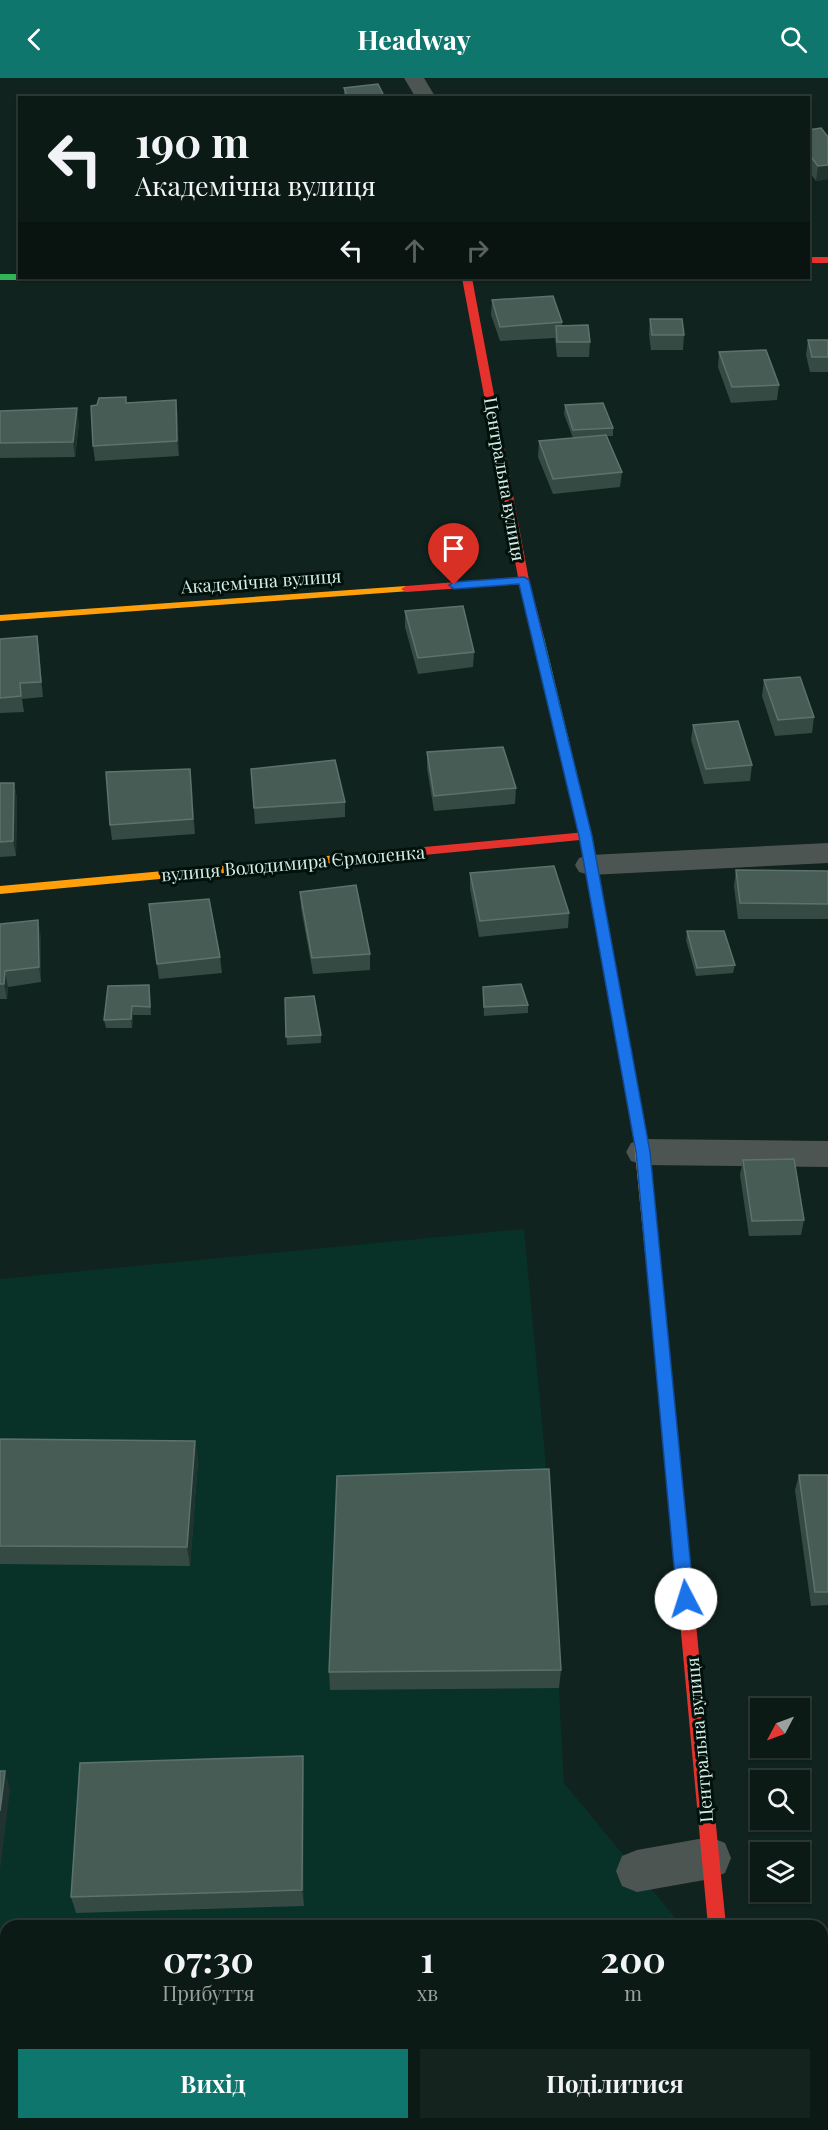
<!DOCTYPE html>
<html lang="uk">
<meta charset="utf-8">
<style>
:root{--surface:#0c1a16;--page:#15231f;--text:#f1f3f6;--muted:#9aa1a1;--line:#2c3835;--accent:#0f766e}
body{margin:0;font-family:"Playfair Display",serif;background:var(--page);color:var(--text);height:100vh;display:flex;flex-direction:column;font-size:22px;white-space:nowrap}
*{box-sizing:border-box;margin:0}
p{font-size:20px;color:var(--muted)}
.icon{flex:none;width:33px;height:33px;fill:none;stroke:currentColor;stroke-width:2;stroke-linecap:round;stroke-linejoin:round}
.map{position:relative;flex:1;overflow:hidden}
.sheet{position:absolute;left:0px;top:1842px;width:828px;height:210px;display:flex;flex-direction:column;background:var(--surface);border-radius:18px 18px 0 0;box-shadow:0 2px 4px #0004,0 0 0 2px var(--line)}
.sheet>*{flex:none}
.banner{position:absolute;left:18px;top:18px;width:792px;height:183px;border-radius:0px;box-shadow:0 2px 4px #0004,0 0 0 2px var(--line);background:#0c1a16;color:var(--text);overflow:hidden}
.needle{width:39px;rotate:229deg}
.tools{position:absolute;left:750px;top:1620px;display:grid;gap:12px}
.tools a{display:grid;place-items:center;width:60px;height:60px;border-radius:0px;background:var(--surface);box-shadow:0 2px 4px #0004,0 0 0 2px var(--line);font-size:30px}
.pin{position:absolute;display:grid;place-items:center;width:51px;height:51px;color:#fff;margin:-62px -26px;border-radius:50% 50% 50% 0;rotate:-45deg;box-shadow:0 0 6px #0007}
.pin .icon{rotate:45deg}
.me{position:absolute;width:66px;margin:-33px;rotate:355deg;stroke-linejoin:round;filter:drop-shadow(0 0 4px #0008)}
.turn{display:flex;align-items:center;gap:21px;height:126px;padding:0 18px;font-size:27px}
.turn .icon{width:78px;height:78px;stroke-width:2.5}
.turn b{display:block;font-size:42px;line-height:51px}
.lanes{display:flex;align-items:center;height:57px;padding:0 18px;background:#0003;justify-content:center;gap:30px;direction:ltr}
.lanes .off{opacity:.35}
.eta{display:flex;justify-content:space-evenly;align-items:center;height:102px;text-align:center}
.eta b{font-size:36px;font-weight:700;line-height:42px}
.action{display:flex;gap:12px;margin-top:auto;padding:12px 18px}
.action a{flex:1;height:69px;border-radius:0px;background:var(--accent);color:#fff;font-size:24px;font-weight:700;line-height:69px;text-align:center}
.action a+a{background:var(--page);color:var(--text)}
header{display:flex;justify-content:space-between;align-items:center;height:78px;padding:0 18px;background:var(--accent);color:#fff;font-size:27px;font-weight:700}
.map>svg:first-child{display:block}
</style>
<header><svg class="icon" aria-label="back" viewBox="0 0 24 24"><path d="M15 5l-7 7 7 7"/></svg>Headway<svg class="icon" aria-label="search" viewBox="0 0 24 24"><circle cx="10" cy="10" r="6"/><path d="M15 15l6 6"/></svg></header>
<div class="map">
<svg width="828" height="2052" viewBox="0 0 828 2052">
<rect width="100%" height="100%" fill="#10231e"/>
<polygon fill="#083228" points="524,1151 548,1410 564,1705 682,1848 6,1848 6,2046 695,2046 695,2052 0,2052 0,1201"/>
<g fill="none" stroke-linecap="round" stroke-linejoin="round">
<g fill="#4d5553" fill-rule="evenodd">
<polygon points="404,0 424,0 436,20 416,20"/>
<polygon points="828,765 828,785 590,797 579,794 575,787 579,780 590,777"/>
<polygon points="643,1061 828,1063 828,1089 643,1087 631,1083 626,1074 631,1065"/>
<polygon points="710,1759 725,1765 731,1780 725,1795 710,1801 637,1814 622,1808 616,1793 622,1778 637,1772"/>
<polygon points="713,2046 759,2046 760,2052 714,2052"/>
</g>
<g fill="#30b455" fill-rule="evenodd">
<polygon points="0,196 20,196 20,200 24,200 20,202 0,202"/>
<polygon points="538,556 544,559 592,758 648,1064 646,1068 636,1068 634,1064 580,758 532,559"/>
</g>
<g fill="#ff9f0a" fill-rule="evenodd">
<polygon points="406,508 411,511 410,513 0,543 0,537"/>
<polygon points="403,771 407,772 409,775 407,778 0,816 0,808"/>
<polygon points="641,1059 646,1060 648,1064 673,1315 671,1319 666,1321 661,1319 659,1315 634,1064 636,1060"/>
</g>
<g fill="#e5322d" fill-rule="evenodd">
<rect x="808" y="179" width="20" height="6"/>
<polygon points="462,200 472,200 529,502 544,559 538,562 532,559 519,506 406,514 401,511 406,508 518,499"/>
<polygon points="586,754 590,755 592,758 590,761 403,779 397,775 403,771"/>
<polygon points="666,1309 671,1311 673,1315 726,1848 708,1848 659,1315 661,1311"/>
</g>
</g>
<g fill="#364a44">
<polygon points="344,10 385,20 344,20"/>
<polygon points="808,52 828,59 828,101 816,103 808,92"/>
<polygon points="492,222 562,244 562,247 590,264 589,279 557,279 555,260 500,263 491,237"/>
<polygon points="650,241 684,257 683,272 651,272 649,256"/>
<polygon points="808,262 828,262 828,294 810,294 806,277"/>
<polygon points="719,274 779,307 777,322 731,325 718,289"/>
<polygon points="176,322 179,378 95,383 93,368 126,325"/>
<polygon points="565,327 613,350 613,358 607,358 622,394 620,409 553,416 538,379 539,363 573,360 564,336"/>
<polygon points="0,333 79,345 75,379 0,380"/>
<polygon points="405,533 474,574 473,589 418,596 405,549"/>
<polygon points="37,558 39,573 43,619 22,621 24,634 0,635 0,561"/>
<polygon points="764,602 814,639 812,655 775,658 762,618"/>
<polygon points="693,647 752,687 750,703 704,706 691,662"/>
<polygon points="427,674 516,710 515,726 434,733 427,690"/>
<polygon points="190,691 195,756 112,762 110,747"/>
<polygon points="251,691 345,724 345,739 255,746"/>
<polygon points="0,705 14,705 17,721 16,778 0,779"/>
<polygon points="736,792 828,793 828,841 738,841 734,808"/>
<polygon points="470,795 569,835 568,850 479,859 470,811"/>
<polygon points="300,814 370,876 370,892 313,896 301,830"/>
<polygon points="149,826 220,879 222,895 159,901"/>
<polygon points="0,846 41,858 41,904 8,909 7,921 0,921"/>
<polygon points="687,853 735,887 733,895 696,898 686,862"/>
<polygon points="483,909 528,927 528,935 484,938"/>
<polygon points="150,915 151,937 133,937 132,950 106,950 104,942"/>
<polygon points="285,920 321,957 321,965 287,967"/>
<polygon points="743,1082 804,1142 801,1157 749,1158 740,1097"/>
<polygon points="0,1361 195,1363 198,1382 190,1488 0,1486"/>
<polygon points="799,1397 828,1397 828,1527 811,1528 795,1412"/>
<polygon points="561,1592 559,1610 330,1612 329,1594"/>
<polygon points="304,1696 304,1828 76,1835 71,1819"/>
</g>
<g fill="#20332e">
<polygon points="828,87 828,101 816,103 818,88"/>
<polygon points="176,322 178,337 179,378 177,363"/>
<polygon points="77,330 79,345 75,379 73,364"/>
<polygon points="37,558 39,573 43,619 41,604"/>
<polygon points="190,691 192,706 195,756 193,741"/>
<polygon points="14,705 17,721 16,778 13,763"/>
<polygon points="38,842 41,858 41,904 39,889"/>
<polygon points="5,893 8,909 7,921 4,906"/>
<polygon points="132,928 133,937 132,950 131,941"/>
<polygon points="195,1363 198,1382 190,1488 187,1469"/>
<polygon points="303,1678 304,1696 304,1828 302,1812"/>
<polygon points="5,1693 10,1711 0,1793 0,1733"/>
</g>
<g fill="#475c55" stroke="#5d726c" stroke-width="1.5">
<polygon points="378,6 385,20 348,20 344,10"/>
<polygon points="513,18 514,20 495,20"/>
<polygon points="821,50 828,59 828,87 818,88 808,75 808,52"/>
<polygon points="553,218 562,244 500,249 492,222"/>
<polygon points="650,241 682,241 684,257 652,257"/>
<polygon points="588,247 590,264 557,264 556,248"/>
<polygon points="808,262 828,262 828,279 812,279"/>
<polygon points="766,272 779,307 732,309 719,274"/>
<polygon points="126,319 126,325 176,322 177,363 93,368 91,328 97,327 99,320"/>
<polygon points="603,325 613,350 573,352 565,327"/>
<polygon points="77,330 73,364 0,365 0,333"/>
<polygon points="606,357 622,394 553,401 539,363"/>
<polygon points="463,528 474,574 418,580 405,533"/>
<polygon points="37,558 41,604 20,605 21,618 0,620 0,561"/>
<polygon points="800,599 814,639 778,642 764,602"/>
<polygon points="738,643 752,687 706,691 693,647"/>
<polygon points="503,669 516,710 434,718 427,674"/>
<polygon points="335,682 345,724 254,730 251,691"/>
<polygon points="190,691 193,741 110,747 106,694"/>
<polygon points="0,705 14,705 13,763 0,764"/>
<polygon points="554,788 569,835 480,843 470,795"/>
<polygon points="736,792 828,793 828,826 740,825"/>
<polygon points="356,807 370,876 312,880 300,814"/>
<polygon points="209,821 220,879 157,886 149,826"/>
<polygon points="38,842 39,889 5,893 4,906 0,906 0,846"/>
<polygon points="687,853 724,853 735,887 697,890"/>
<polygon points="521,906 528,927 484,929 483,909"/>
<polygon points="149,907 150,929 132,928 131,941 104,942 108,908"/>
<polygon points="314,918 321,957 286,959 285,920"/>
<polygon points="794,1081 804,1142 752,1143 743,1082"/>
<polygon points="0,1361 195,1363 187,1469 0,1468"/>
<polygon points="549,1391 561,1592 329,1594 337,1398"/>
<polygon points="799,1397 828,1397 828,1514 815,1514"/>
<polygon points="303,1678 302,1812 71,1819 80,1685"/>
<polygon points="0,1693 5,1693 0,1733"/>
</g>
<polygon fill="#1a73e8" stroke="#114b97" stroke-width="1.5" points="524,499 529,502 592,758 650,1074 694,1521 691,1526 686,1528 680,1526 677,1521 636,1074 579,758 519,506 454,511 449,507 454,504"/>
<g text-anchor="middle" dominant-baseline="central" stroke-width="6" stroke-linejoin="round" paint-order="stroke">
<g font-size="18" fill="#d5ede4" stroke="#02110c">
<text transform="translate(505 401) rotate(80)">Центральна вулиця</text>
<text transform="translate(261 503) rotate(-4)">Академічна вулиця</text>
<text transform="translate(293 785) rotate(-5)">вулиця Володимира Єрмоленка</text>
<text transform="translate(699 1662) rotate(-95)">Центральна вулиця</text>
</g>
</g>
</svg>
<div class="tools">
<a><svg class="needle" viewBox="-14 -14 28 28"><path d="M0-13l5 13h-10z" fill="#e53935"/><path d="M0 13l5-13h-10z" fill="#9aa1a1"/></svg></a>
<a><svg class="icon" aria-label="search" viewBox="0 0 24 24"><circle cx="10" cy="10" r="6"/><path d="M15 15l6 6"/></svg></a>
<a><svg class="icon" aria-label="layers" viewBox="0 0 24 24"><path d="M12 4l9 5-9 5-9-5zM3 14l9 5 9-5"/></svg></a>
</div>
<div class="pin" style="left:454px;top:507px;background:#d93025"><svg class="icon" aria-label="arrive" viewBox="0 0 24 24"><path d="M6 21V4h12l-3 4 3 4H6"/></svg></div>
<svg class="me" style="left:686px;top:1521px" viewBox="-20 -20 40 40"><circle r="19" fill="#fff"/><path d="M0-13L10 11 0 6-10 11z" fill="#1a73e8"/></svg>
<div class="banner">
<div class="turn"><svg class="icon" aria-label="left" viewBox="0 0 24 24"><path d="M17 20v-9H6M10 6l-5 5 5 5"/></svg><div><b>190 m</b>Академічна вулиця</div></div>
<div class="lanes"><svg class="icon" aria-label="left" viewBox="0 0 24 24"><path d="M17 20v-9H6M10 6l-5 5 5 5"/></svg><svg class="icon off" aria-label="ahead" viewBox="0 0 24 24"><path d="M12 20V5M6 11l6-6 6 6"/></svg><svg class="icon off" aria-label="right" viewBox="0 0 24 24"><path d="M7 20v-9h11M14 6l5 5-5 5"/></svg></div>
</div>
<section class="sheet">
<div class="eta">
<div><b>07:30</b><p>Прибуття</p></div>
<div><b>1</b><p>хв</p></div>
<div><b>200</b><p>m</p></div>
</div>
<div class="action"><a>Вихід</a><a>Поділитися</a></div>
</section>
</div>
